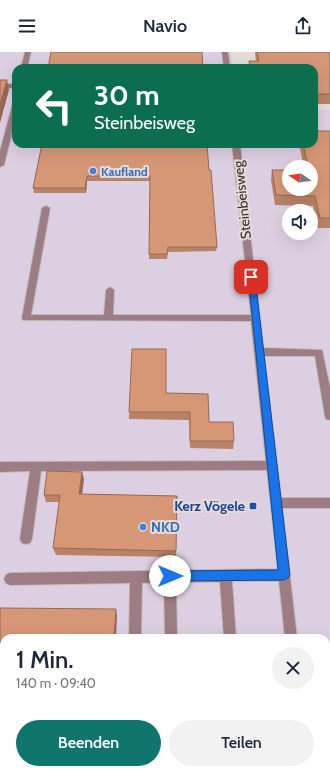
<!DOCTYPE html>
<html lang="de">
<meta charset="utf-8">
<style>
:root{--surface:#fff;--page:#f2f2f3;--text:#1f2937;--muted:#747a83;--accent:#0f766e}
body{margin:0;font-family:Cabin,sans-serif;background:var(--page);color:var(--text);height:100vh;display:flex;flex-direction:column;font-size:15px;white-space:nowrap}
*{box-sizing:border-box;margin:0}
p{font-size:13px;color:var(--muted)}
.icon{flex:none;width:22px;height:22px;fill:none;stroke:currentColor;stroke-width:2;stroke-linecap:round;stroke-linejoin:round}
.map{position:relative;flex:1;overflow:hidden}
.side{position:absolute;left:0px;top:582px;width:330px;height:140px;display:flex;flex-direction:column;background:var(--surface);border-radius:12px 12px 0 0;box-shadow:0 4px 16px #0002}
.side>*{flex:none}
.guide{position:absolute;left:12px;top:12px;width:306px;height:84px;border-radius:12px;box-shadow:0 4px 16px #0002;background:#0b6e4f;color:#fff;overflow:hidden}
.needle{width:26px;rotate:283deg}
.tools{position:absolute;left:282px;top:108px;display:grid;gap:8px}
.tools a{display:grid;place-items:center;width:36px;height:36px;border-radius:50%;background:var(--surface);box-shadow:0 4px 16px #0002;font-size:20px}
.pin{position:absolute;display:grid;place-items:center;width:34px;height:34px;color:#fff;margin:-17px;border-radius:8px;box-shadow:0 2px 6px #0006}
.me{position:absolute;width:44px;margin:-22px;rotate:90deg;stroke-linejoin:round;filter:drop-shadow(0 0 3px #0008)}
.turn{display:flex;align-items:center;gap:14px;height:84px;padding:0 16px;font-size:18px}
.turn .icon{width:52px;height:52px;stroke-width:2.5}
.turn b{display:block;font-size:28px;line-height:34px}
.round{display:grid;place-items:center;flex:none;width:42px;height:42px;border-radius:21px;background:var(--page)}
.overview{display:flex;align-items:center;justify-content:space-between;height:68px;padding:0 16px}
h1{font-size:24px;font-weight:600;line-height:30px}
.action{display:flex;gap:8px;margin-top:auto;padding:8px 16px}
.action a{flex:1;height:46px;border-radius:24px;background:var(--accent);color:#fff;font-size:16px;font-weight:600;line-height:46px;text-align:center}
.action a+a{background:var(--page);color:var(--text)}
header{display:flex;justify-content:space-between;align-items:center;height:52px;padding:0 16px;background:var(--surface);font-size:18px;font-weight:600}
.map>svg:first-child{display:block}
</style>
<header><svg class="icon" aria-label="menu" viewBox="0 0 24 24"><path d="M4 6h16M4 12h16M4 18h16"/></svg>Navio<svg class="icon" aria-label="share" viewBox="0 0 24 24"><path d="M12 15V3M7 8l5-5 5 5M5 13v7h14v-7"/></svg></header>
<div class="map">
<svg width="330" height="722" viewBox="0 0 330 722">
<rect width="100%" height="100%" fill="#e5dcd8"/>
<path fill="#ddcfe2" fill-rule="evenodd" d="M 0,0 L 231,0 L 233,16 L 16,16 L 16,92 L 314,92 L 314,58 L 330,58 L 330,722 L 0,722 ZM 289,115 L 311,115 L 311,137 L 289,137 ZM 289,159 L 311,159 L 311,181 L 289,181 ZM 4,586 L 326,586 L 326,718 L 4,718 Z"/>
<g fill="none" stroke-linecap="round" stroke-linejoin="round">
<defs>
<g id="minor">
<polygon points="25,0 31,0 27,16 21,16"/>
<polygon points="222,0 228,0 230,16 224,16"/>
<rect x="0" y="32" width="16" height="4"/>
<polygon points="16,49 16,64 4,113 0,115 0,99 13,51"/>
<polygon points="232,92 240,92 263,296 322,298 330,336 330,368 326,367 325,364 315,304 264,304 281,446 330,446 330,456 282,456 297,586 285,586 279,529 232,529 236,586 224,586 220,530 176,530 177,586 165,586 164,530 142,531 141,586 129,586 130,531 10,533 6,531 4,527 6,523 10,521 278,517 267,418 41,419 32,487 30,491 26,492 22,491 20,487 30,419 0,420 0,410 266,409 251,269 23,268 22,266 42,156 46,154 50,156 31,263 104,263 106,238 110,235 114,238 113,263 251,263"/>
<rect x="326" y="613" width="4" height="12"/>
<polygon points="326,700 330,702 330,722 324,718 326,718"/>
<polygon points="254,718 272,718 270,722 252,722"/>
</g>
</defs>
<use href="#minor" stroke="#c2bab7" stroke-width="2"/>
<use href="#minor" fill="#9c7d83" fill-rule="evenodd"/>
</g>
<g fill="#b88266">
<polygon points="255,0 330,0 330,52 314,52 314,16 249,16 249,9 256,9"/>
<polygon points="330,79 330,176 318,176 313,154 275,153 271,128 272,118 311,137 311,115 304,115 299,92 314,92"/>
<polygon points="42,92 209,118 217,195 216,199 168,200 167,207 149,207 150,129 87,129 86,141 34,141 33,136"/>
<polygon points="166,341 209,370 234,389 233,397 190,396 189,368 129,367 129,360"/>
<polygon points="84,427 82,442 177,444 176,505 56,503 53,496 59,450 46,450 44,443"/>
<polygon points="0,556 117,564 4,586 4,699 0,698"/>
</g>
<g fill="#966a53">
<polygon points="7,28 9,38 0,71 0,52"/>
<polygon points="87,124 87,129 86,141 85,136"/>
<polygon points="82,420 84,427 81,449 79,442"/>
<polygon points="116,557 117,564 116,586 114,586"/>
</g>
<g fill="#d69777" stroke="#966a53">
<polygon points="51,0 202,0 203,16 48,16"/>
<polygon points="257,0 330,0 330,42 314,42 314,16 250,16 249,9 259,9"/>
<polygon points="0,28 7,28 0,52"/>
<polygon points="314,79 330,79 330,166 320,166 315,144 276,143 272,118 289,118 289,137 311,137 311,115 308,115 303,92 314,92"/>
<polygon points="42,92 207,92 209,118 211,118 217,195 168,195 167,202 149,202 150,124 87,124 85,136 33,136"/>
<polygon points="132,297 166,297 166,341 208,342 209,370 233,370 234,389 190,389 190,360 129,360"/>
<polygon points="47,419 82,420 79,442 177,444 176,499 53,496 60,443 44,443"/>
<polygon points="0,556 116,557 114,586 4,586 4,695 0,695"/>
</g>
<polygon fill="#1a73e8" stroke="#114b97" points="248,223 254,223 255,225 290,523 288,526 284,528 170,529 166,528 165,524 166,521 170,519 278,518"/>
<g fill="#3f7fe0" stroke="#e5dcd8" stroke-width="1.5">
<circle cx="93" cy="119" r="4"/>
<circle cx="143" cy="475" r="4"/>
</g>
<rect fill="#1a4fb4" stroke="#e5dcd8" stroke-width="1.5" x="249" y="450" width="8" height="8" rx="2"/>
<g text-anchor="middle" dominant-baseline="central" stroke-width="4" stroke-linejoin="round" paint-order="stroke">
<g font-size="12" font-weight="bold" fill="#366cbe" stroke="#e5dcd8" text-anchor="start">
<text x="101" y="119">Kaufland</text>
</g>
<g font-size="14" fill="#373432" stroke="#e5dcd8">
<text transform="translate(242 148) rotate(-96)">Steinbeisweg</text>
</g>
<g font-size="14" font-weight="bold" fill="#164399" stroke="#e5dcd8" text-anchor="end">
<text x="245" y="454">Kerz Vögele</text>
</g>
<g font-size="14" font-weight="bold" fill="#366cbe" stroke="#e5dcd8" text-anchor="start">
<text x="151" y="475">NKD</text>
</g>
</g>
</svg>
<div class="tools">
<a><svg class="needle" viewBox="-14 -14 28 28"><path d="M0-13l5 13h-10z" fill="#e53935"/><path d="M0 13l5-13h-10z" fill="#747a83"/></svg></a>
<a><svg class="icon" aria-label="sound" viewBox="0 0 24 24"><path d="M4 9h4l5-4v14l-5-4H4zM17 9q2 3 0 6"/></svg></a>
</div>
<div class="pin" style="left:251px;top:225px;background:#d93025"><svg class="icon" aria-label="arrive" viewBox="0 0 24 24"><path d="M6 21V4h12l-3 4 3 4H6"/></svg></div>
<svg class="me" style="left:170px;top:524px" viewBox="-20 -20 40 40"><circle r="19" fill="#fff"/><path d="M0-13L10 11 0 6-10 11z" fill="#1a73e8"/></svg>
<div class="guide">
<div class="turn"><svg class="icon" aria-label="left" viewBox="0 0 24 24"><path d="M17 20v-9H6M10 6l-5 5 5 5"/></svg><div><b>30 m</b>Steinbeisweg</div></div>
</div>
<section class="side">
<div class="overview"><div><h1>1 Min.</h1><p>140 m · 09:40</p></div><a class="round"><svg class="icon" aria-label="close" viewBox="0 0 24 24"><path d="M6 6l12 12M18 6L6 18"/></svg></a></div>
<div class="action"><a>Beenden</a><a>Teilen</a></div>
</section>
</div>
